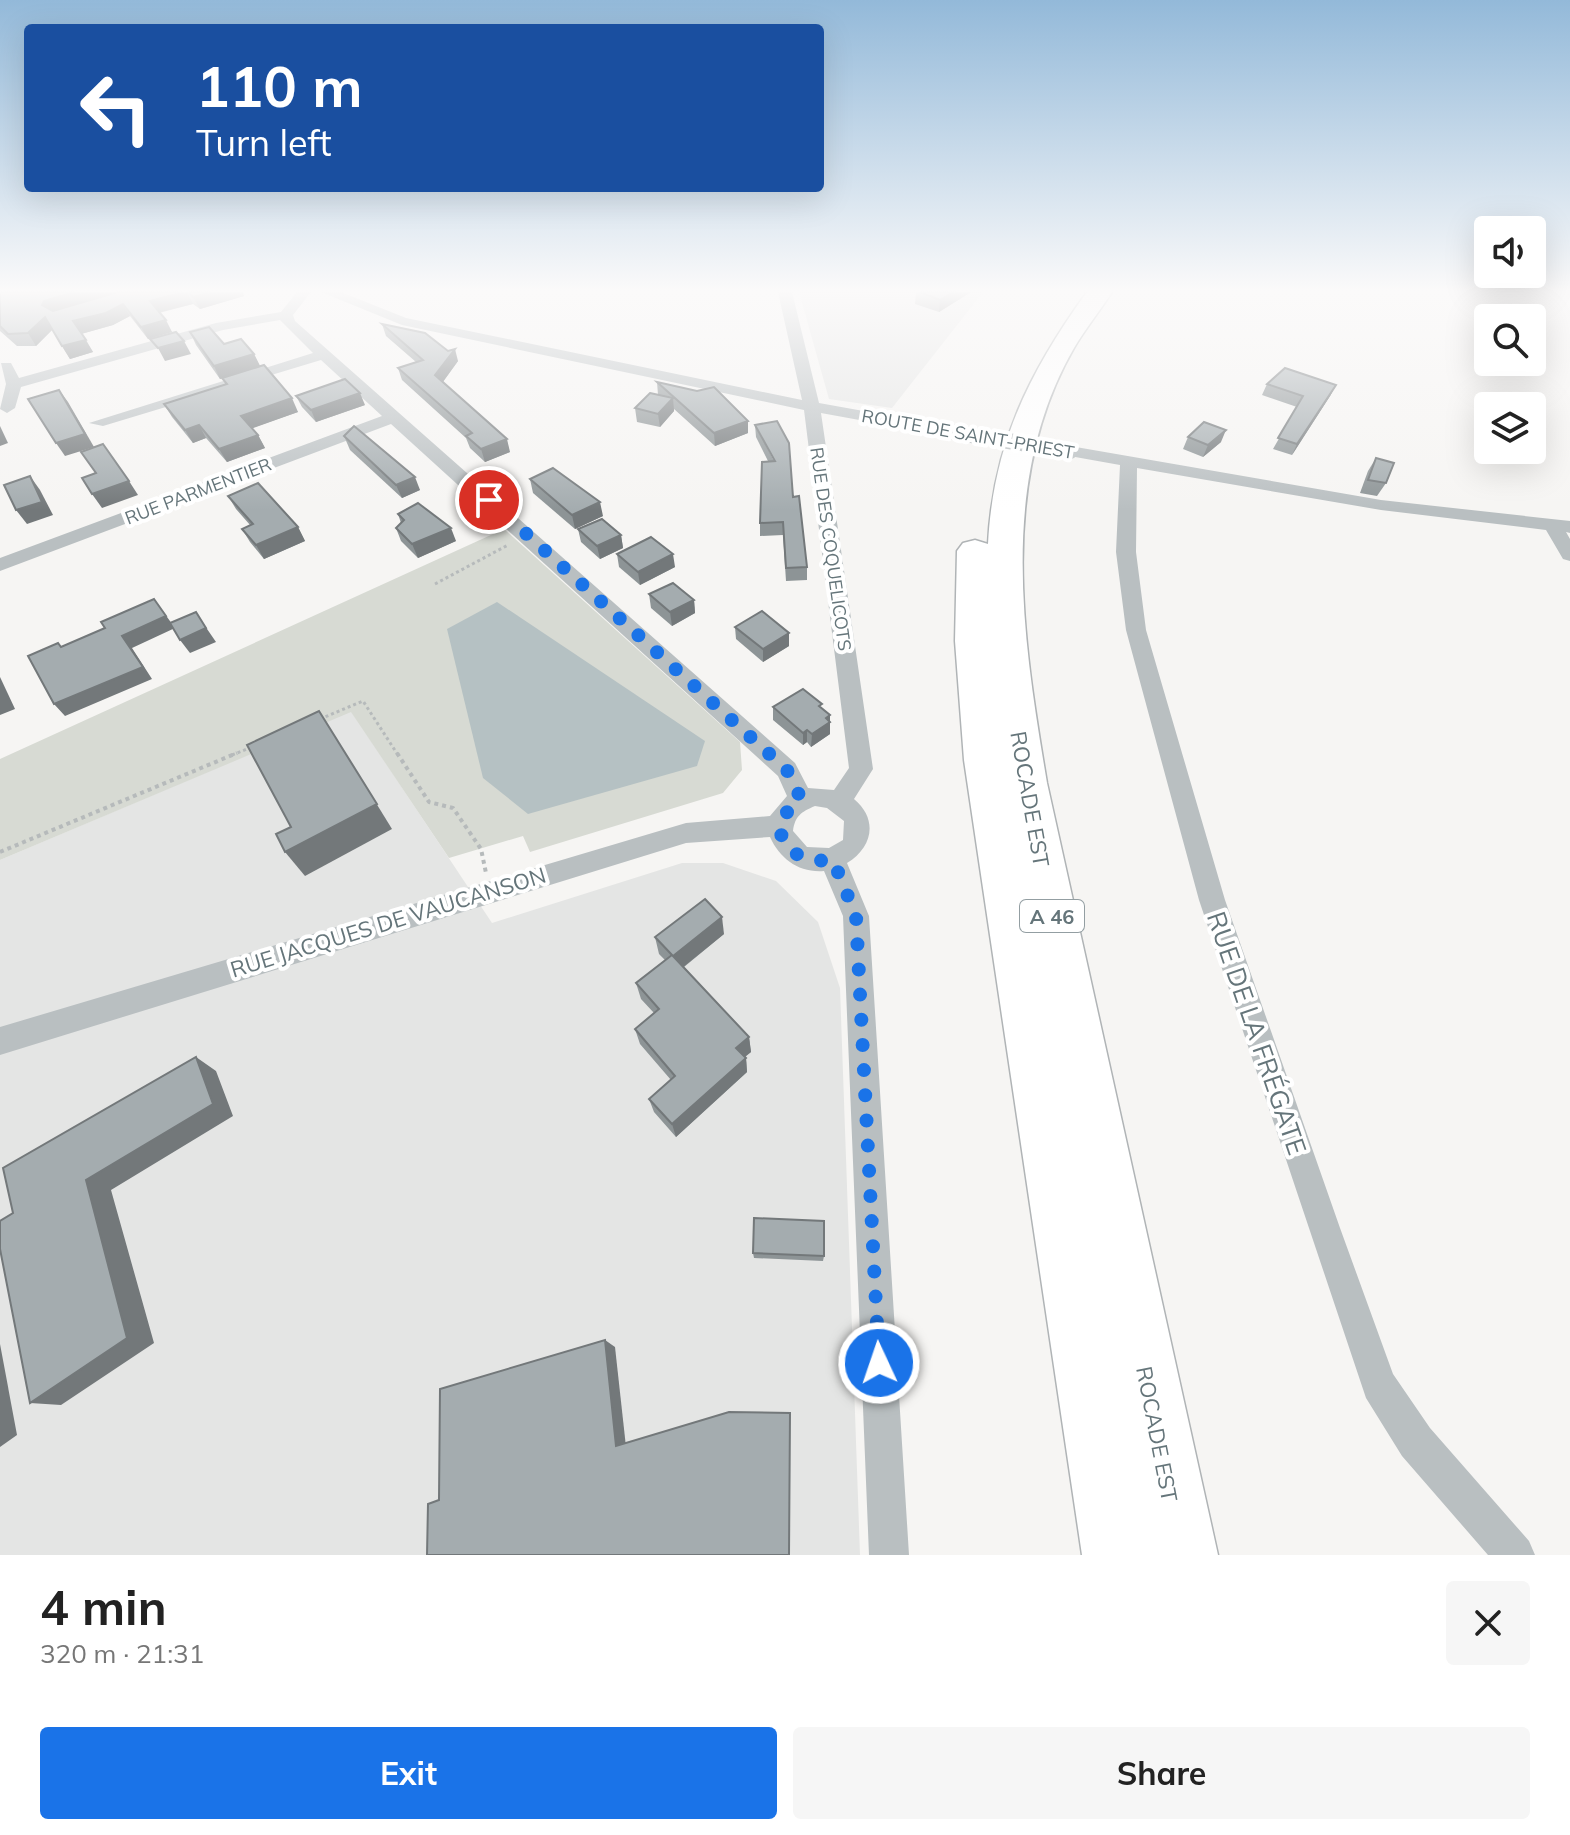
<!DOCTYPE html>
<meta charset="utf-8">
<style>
:root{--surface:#fff;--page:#f6f6f6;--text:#222;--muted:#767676;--accent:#1a73e8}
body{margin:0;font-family:Mulish,sans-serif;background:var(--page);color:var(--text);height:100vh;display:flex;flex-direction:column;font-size:30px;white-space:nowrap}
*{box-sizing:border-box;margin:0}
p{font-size:26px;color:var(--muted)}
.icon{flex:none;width:44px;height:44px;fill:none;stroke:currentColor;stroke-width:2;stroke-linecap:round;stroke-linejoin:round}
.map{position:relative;height:1555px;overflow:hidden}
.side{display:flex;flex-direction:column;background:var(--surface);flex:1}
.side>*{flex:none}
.hud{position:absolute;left:24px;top:24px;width:800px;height:168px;border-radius:8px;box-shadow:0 8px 32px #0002;background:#1a4fa0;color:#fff;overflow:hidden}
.controls{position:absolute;left:1474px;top:216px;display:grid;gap:16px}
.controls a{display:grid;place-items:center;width:72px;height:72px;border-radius:8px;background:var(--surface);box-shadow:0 8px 32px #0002;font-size:40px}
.pin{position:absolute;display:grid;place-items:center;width:68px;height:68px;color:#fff;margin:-34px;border:4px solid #fff;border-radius:50%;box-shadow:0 2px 8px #0007}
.me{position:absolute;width:88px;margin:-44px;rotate:357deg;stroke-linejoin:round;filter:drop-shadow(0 0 6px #0008)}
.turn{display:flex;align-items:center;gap:28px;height:168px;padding:0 40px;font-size:36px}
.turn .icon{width:104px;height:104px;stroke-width:2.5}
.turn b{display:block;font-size:56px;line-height:68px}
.round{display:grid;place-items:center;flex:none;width:84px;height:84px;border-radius:8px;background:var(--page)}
.head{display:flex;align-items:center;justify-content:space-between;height:136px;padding:0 40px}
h1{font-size:48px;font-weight:700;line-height:60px}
.action{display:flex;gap:16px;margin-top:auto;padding:16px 40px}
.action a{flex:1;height:92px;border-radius:8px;background:var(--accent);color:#fff;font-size:32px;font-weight:700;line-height:92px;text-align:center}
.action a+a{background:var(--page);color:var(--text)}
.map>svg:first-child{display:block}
</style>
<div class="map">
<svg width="1570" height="1555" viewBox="0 0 1570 1555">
<rect width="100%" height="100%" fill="#f6f5f3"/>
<g fill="#e4e5e4">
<polygon points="799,292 983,292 892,408 829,399"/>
<polygon points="351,711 492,923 682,863 723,863 776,881 818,922 840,988 860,1555 0,1555 0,860"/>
</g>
<polygon fill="#d7dad3" points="504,529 740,742 742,770 723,793 530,852 523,836 449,858 351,712 0,860 0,759"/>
<polygon fill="#b5c1c3" points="497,602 705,741 697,766 528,814 483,778 447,629"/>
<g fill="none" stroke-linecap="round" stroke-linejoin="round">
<defs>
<path id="motorway" d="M 1087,292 L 1112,292 C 1100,311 1085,329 1074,348 C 997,481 1023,640 1047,783 L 1218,1555 L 1082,1555 L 964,760 L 955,641 L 957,551 L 963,543 L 975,540 L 988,544 C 993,444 1030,371 1087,292 Z"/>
</defs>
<use href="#motorway" stroke="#b0b4b6" stroke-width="3"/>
<g stroke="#b6babb" stroke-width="3" stroke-dasharray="3 3" stroke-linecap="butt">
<polyline points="435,584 508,545"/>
<polyline points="320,719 363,701 398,755"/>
<polyline points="232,755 252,747"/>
</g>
<g stroke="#b6babb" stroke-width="4" stroke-dasharray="4 4" stroke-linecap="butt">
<polyline points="397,753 429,802 453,808 481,849 486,873"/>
<polyline points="0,852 237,753"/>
</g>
<g fill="#b9bfc1" fill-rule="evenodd">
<path d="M 297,292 L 311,292 L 293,315 L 295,321 L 795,763 L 808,788 L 834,790 L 849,768 L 804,410 L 402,325 L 321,292 L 341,292 L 406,318 L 802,400 L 778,292 L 792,292 L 819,403 L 947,426 L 955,431 L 947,436 L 821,413 L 873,769 L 854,799 C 879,820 872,848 847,863 L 869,916 L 909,1555 L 869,1555 L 843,916 L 824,871 C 799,873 780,859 770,837 L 686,843 L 0,1055 L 0,1027 L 686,823 L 770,816 L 787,796 L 778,776 L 391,424 L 0,571 L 0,558 L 382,416 L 321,360 L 103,426 L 89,423 L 313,353 L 280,320 L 223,330 L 21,387 L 15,408 L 7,413 L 0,409 L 6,384 L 1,363 L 11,363 L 19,378 L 216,323 L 281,312 ZM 815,806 L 827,808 L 844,821 L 843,840 L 829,848 L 807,847 L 793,831 C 795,816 801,812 815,806 Z"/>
<polygon points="1070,446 1381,500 1570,521 1570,533 1566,532 1570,539 1570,561 1563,559 1546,530 1381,510 1137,468 1136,552 1146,630 1225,900 1340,1228 1393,1374 1430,1428 1529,1541 1535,1555 1488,1555 1402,1456 1366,1398 1199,900 1126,630 1116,552 1120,465 1064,455 1062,451"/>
</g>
<use href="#motorway" fill="#fff" fill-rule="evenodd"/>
<polyline stroke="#b9bfc1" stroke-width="16" points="947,431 1070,451"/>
</g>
<g fill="#8d9496">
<polygon points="0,292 243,292 244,296 200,309 193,304 159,313 172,332 148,339 130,316 113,325 81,334 93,352 70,359 52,330 36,346 17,346 0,331"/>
<polygon points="916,292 971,292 939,312 915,304"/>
<polygon points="382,324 458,361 443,382 510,452 485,462 470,448 466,438 402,380 398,368 416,362 386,336"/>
<polygon points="190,332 254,354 260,366 298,412 252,428 258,435 265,448 227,462 206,438 193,443 172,417 164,404 226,384 222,378 220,379 196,345"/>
<polygon points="657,382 748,421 748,433 715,446 674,409 674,411 660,427 637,422 635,408 658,395"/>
<polygon points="1267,384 1336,385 1330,396 1292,455 1273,449 1297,407 1262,395"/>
<polygon points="296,396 365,405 316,422 302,407"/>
<polygon points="755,425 793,497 807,567 807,580 786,581 783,535 760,536 760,523 768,461 756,437"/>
<polygon points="344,436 420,490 402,498 350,450"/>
<polygon points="1188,437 1221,442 1203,457 1183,449"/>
<polygon points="1376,458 1386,483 1377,496 1360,493 1368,471"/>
<polygon points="530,479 603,516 575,529 533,493"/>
<polygon points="228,496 298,527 305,541 264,559 250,542 242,529 250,525 236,509"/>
<polygon points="398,514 456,541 418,558 401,541 396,528 401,523"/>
<polygon points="578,529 621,535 623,548 600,559 581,542"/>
<polygon points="617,554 675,567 640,585 619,567"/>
<polygon points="649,594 694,600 695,613 672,626 651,608"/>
<polygon points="735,627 789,633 789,646 763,662 736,639"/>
<polygon points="773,707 822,709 830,721 830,734 811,747 807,742 803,745 773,720"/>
<polygon points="724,934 684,967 749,1037 751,1052 745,1057 746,1058 747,1072 676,1137 654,1112 649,1099 671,1080 640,1044 635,1029 654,1013 641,999 636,983 665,960 659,954 655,937"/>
<polygon points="753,1253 824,1256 823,1261 754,1258"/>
</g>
<g fill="#73787a">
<polygon points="74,292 121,292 52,313 42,305 44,301"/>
<polygon points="183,292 187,292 193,304 156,313 150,301"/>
<polygon points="210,292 243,292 244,296 200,309 193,297"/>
<polygon points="953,292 971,292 939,312 940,300"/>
<polygon points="123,304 130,316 113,325 81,334 73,321"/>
<polygon points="45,317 53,329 36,346 28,333"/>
<polygon points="166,320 172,332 148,339 141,327"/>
<polygon points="86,340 93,352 70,359 62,346"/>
<polygon points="184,341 191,354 165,361 158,348"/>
<polygon points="455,349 458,361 439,387 435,375"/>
<polygon points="254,354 260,366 220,379 214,366"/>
<polygon points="1336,385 1330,396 1292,455 1297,444"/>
<polygon points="59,390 68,402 94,447 65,456 56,443"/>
<polygon points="360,393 365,405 316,422 311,410"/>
<polygon points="292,398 298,412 248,430 241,416"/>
<polygon points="673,398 674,411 660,427 658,414"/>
<polygon points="748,421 748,433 715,446 714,433"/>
<polygon points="199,425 206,438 193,443 185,430"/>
<polygon points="0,426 8,443 0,446"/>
<polygon points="1226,430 1221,442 1203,457 1208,445"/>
<polygon points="258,435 265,448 227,462 219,449"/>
<polygon points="507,439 510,452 485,462 481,449"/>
<polygon points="30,476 40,490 53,515 27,524 16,510"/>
<polygon points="415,477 420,490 402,498 396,485"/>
<polygon points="129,481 138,495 102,508 92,494"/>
<polygon points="600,502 603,516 575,529 572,515"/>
<polygon points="298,527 305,541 264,559 256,545"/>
<polygon points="451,528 456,541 418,558 412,544"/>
<polygon points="621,535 623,548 600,559 597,546"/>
<polygon points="673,554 675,567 640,585 638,572"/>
<polygon points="154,599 175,628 132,648 152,679 65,716 54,704 122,636"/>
<polygon points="694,600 695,613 672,626 670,612"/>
<polygon points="205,626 216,642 190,653 180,640"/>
<polygon points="789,633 789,646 763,662 763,649"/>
<polygon points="0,677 15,709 0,715"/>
<polygon points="830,715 830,734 811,747 812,734 826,718"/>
<polygon points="807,730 807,742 803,745 803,733"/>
<polygon points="336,738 392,829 305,876 285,852"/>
<polygon points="722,917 724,934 677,972 673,956"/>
<polygon points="749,1037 751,1052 738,1062 736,1048"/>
<polygon points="196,1057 216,1071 233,1116 111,1190 154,1343 61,1405 30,1403 86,1180"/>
<polygon points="746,1058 747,1072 676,1137 672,1124"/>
<polygon points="605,1340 615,1347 626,1447 616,1446"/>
<polygon points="0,1344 17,1435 0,1447"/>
</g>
<g fill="#a4acaf" stroke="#73787a" stroke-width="2">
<polygon points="0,292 74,292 44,301 42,305 53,311 118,292 183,292 150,301 166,320 141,327 123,304 106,313 73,321 86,340 62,346 45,317 28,333 8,334 0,326"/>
<polygon points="188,292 210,292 193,297"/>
<polygon points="920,292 953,292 940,300"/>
<polygon points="382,324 425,333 448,351 455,349 435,375 507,439 481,449 466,436 472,433 398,368 423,360"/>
<polygon points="209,327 224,344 241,339 254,354 214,366 190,332"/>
<polygon points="176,332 184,341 158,348 150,339"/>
<polygon points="264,365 292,398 241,416 258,435 219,449 199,425 185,430 164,404 227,384 222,378"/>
<polygon points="1285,368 1336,385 1297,444 1278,438 1303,396 1267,384"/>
<polygon points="345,379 360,393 311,410 296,396"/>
<polygon points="657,382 697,391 714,387 748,421 714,433"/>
<polygon points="59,390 85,434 56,443 28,399"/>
<polygon points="650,393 673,398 658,414 635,408"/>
<polygon points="777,421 789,443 793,497 799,496 807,567 786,568 783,522 760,523 762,462 775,461 755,425"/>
<polygon points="1204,422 1226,430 1208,445 1188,437"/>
<polygon points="354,426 415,477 396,485 344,436"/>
<polygon points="103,444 129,481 92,494 82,478 96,473 81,452"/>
<polygon points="1376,458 1394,463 1386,483 1368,480"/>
<polygon points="553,468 600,502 572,515 530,479"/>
<polygon points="30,476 42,502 16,510 4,485"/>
<polygon points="258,483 298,527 256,545 242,529 253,524 228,496"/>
<polygon points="418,503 451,528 412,544 396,528 404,520 398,514"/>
<polygon points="602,519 621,535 597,546 578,529"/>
<polygon points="651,537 673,554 638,572 617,554"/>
<polygon points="673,583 694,600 670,612 649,594"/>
<polygon points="154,599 166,616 122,636 143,667 54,704 28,656 58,643 61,647 105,628 101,622"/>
<polygon points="762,611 789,633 763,649 735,627"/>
<polygon points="196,612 206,628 180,640 170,623"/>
<polygon points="803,689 822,704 819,706 830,715 826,718 830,722 812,734 807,730 803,733 773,707"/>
<polygon points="319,711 377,804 285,852 276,834 291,827 247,745"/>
<polygon points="705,899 722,917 673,956 749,1037 736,1048 746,1058 672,1124 649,1099 675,1076 635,1029 659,1009 636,983 672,955 655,937"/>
<polygon points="196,1057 213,1104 86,1180 127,1338 30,1403 0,1249 0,1221 13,1213 3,1168"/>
<polygon points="754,1218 824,1221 824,1256 753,1253"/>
<polygon points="605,1340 616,1446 729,1412 790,1413 789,1555 427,1555 428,1504 439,1500 440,1389"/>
</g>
<linearGradient id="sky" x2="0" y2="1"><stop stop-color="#93b9d9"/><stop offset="0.57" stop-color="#fbfafa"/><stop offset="1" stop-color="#fbfafa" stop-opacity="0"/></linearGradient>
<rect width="1570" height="510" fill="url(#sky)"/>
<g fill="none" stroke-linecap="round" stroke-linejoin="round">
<path stroke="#1a73e8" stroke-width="14" stroke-dasharray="0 25.2" d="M 489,500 L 787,770 L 801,799 L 782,817 C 773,850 806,864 833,860 L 856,916 L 879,1363"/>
</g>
<g text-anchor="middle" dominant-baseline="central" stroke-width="8" stroke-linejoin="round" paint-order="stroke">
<g font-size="18" fill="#65757a" stroke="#fff">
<text transform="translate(968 434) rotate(10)">ROUTE DE SAINT-PRIEST</text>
<text transform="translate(198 491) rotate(-21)">RUE PARMENTIER</text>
<text transform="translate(831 549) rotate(82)">RUE DES COQUELICOTS</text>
</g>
<rect fill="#fff" stroke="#939ea2" stroke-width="2" x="1020" y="900" width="64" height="32" rx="6"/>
<g font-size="20" font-weight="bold" fill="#65757a">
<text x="1052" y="916">A 46</text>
</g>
<g font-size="22" fill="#65757a" stroke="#fff">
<text transform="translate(1030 799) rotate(80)">ROCADE EST</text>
<text transform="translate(388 922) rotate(-17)">RUE JACQUES DE VAUCANSON</text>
<text transform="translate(1157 1434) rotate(79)">ROCADE EST</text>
</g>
<g font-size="26" fill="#65757a" stroke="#fff">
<text transform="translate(1257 1033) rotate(71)">RUE DE LA FRÉGATE</text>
</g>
</g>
</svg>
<div class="controls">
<a><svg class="icon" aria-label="sound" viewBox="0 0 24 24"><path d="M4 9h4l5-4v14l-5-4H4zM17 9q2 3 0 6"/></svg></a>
<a><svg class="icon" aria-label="search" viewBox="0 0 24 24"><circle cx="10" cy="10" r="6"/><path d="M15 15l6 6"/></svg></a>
<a><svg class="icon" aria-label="layers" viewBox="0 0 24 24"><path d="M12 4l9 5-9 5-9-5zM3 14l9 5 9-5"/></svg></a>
</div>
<div class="pin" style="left:489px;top:500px;background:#d93025"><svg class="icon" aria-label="arrive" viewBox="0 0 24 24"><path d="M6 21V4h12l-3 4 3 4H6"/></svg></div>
<svg class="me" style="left:879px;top:1363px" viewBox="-20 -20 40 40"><circle r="17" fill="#1a73e8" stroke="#fff" stroke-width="3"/><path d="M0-11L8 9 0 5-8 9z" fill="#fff"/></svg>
<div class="hud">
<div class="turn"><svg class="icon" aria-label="left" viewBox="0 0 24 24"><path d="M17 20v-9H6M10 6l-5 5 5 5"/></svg><div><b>110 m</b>Turn left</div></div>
</div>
</div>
<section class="side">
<div class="head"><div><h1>4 min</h1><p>320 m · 21:31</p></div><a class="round"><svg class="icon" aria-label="close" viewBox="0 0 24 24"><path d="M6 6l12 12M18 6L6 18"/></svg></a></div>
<div class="action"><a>Exit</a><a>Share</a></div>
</section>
